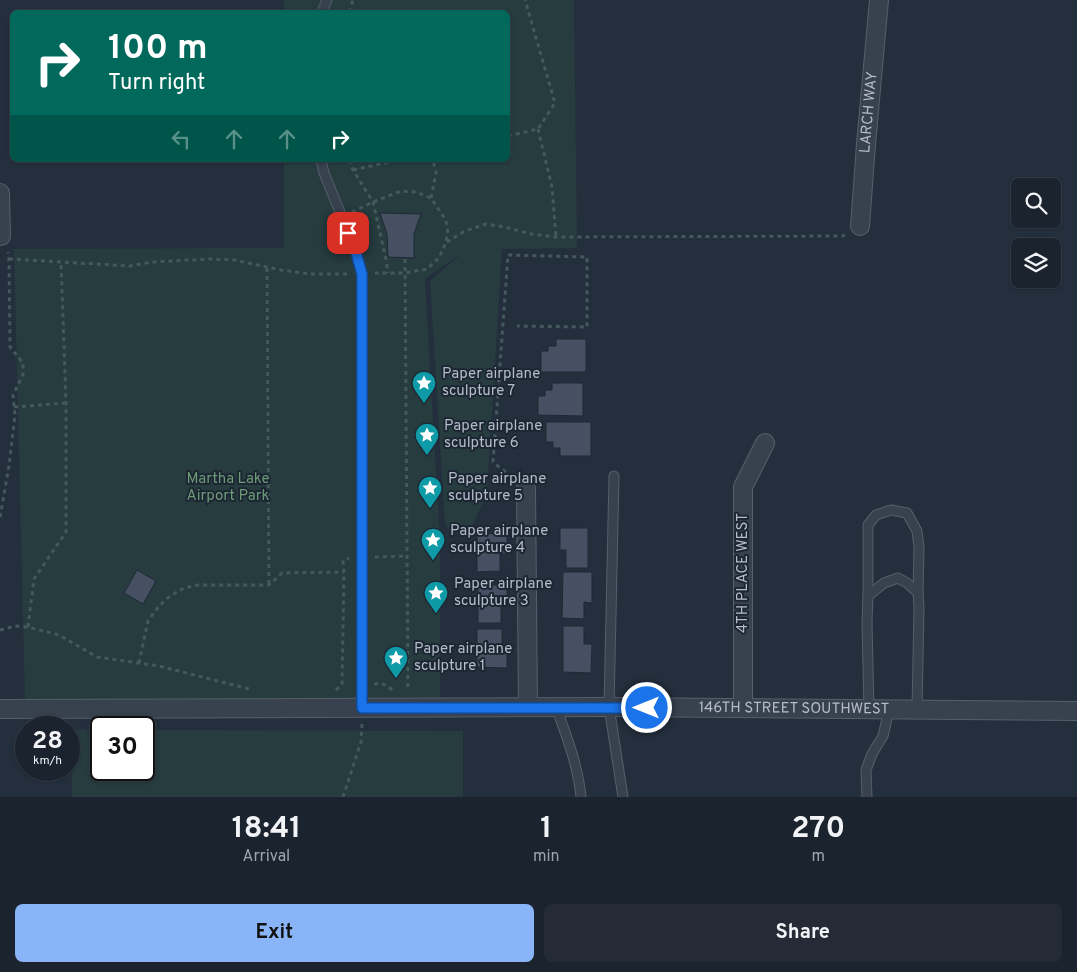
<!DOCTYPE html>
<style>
:root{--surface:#1b232e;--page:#242b36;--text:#f1f3f6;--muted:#a0a4aa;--line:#39404a;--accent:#8ab4f8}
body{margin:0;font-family:Overpass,sans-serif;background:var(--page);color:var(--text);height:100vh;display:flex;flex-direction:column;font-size:19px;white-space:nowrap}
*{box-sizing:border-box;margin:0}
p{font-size:16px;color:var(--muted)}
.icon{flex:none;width:28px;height:28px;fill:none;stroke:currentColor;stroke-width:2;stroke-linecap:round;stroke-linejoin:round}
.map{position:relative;height:797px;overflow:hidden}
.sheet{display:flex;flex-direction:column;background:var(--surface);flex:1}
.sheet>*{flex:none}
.guide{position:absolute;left:10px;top:10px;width:500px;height:152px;border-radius:8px;box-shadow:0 1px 4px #0004,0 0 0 1px var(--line);background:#00695c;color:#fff;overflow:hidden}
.buttons{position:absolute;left:1011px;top:178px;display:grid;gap:10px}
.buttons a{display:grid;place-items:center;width:50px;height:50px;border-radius:8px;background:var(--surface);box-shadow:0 1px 4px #0004,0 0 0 1px var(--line);font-size:25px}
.speed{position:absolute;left:15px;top:716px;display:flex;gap:10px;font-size:25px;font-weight:700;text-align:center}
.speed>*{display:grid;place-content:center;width:65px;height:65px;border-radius:50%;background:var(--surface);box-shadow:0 1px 4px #0004,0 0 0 1px var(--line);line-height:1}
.speed small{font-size:12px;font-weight:400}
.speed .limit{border:2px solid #111;border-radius:8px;background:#fff;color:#111}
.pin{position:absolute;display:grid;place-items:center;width:42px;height:42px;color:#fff;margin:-21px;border-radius:10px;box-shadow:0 2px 8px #0006}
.me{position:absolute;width:55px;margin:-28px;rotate:270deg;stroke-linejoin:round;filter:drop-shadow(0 0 4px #0008)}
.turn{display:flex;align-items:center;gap:18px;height:105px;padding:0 15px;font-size:22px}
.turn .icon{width:65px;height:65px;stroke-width:2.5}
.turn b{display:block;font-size:35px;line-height:42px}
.lanes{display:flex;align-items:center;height:48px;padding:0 15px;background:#0003;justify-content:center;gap:25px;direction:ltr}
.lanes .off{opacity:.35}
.eta{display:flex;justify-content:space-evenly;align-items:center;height:85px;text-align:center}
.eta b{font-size:30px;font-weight:700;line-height:35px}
.action{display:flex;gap:10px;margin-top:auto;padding:10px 15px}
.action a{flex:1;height:58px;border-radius:8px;background:var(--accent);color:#111;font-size:20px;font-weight:700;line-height:58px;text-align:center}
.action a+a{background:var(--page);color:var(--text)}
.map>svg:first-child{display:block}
</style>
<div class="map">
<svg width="1077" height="797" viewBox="0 0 1077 797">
<rect width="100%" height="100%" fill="#242f3e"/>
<g fill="#263c3f">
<polygon points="284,0 574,0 577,248 502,249 487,493 472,527 463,531 451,532 445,524 430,281 462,253 425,279 440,544 440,700 25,700 14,249 284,248 284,160 508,160 508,12 284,12"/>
<polygon points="71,729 101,730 101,770 144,770 144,730 463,731 463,797 72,797"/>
</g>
<g fill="#455162" stroke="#1f2835">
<polygon points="380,213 421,214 414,234 414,258 388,257 387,234"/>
<polygon points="556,339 586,339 586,372 541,372 541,351 548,351 548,346 556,346"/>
<polygon points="552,383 583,383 583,416 538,415 538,396 545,396 545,390 552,390"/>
<polygon points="546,422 591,422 591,456 560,456 560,448 553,448 553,442 546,442"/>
<polygon points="560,528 588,528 588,568 566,568 566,550 560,550"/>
<polygon points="507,533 507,554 500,554 500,571 477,572 477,534"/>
<polygon points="137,570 156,581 143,604 124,593"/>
<polygon points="563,572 592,572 592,603 584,602 584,619 562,618"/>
<polygon points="478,585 507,585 507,606 501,606 501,623 478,623"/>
<polygon points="563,626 584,626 584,644 592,644 591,673 563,672"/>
<polygon points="477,629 502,629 502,647 507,647 507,668 477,667"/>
</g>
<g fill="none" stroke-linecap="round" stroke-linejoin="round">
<defs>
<g id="service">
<polyline points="322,12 327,0"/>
<polyline points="321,160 324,173 355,249 362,274 362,708"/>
<polyline points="614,476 609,707 623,797"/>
<polyline points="868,596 868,525 876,515 891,510 907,513 917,531 919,547 918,593"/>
<path d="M 556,707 C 567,737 578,766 581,797"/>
<polyline points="869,710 867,622 868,596 884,583 898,578 907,583 918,593 919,607 917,710"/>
<polyline points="867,797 866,770 872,754 883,736 889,710"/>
</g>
<g id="minor">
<polyline points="0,193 1,236"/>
<path id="s1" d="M 860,226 L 866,144 L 879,0"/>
<polyline points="526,488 528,707"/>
<polyline points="743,708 743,487 765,443"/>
<path id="s2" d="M 0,709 L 609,707 L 1077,711"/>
</g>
</defs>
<use href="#service" stroke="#565f6c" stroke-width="11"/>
<use href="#minor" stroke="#565f6c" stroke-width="20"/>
<g stroke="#44595c" stroke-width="3" stroke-dasharray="4 4" stroke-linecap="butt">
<polyline points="349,12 353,0"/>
<polyline points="538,129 552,187 556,237"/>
<polyline points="508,136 538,129 555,103 525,0"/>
<polyline points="349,160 353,170 373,202 386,259 388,273"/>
<polyline points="353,170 398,160"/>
<polyline points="431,198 436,173 433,160"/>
<polyline points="352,212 373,202 401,191 416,192 431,198 445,219 448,228 446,242 439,258 427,269 405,273 375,273"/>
<polyline points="447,242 465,231 486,224 504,227 531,234 556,237 843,236 845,235"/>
<polyline points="9,259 130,266 152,262 210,259 234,260 281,270 311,274 349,274"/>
<polyline points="405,259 408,691"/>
<polyline points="267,268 269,585"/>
<polyline points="14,407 66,403"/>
<polyline points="512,477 493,462 508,255 587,257 587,327 517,326"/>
<polyline points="0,517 9,466 15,415 13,395 23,375 23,363 10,347 9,259 8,252"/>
<polyline points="375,557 407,556"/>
<polyline points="28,627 34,579 66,532 66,403 61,262"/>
<polyline points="0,630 15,626 28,627 59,635 97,657 159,666 249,689"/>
<polyline points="139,663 148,621 159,606 170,596 184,588 198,585 269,585 282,573 344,572"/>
<path d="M 374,684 C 382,683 386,684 392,690"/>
<polyline points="336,690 342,684 344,572 343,561 349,558"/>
<polyline points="343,797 361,742 362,724"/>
</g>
<use href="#service" stroke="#38414e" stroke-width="9"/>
<use href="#minor" stroke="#38414e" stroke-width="18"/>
</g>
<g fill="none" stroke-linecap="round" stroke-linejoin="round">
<defs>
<polyline id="route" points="348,233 355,249 362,274 362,708 647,708"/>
</defs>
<use href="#route" stroke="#114b97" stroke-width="12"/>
<use href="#route" stroke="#1a73e8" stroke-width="9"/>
</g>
<defs>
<symbol id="sight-pin" viewBox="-11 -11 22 30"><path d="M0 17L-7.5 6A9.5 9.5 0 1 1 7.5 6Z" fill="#0f9aa8" stroke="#1d2633"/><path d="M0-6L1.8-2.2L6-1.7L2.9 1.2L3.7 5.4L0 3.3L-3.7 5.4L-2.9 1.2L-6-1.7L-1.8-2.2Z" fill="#fff"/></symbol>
</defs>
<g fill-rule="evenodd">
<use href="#sight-pin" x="410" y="369" width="28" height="38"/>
<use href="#sight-pin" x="413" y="421" width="28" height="38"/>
<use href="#sight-pin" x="416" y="474" width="28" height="38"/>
<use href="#sight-pin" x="419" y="526" width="28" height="38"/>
<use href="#sight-pin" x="422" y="579" width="28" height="38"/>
<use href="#sight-pin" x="382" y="644" width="28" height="38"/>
</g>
<g text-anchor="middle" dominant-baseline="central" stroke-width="4" stroke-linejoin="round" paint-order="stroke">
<g font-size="15" fill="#b4bcc9" stroke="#1d2633">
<text stroke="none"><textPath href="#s1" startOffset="114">LARCH WAY</textPath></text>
<text transform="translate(743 573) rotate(-90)">4TH PLACE WEST</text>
<text stroke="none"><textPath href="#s2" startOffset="794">146TH STREET SOUTHWEST</textPath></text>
</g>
<g font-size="15" fill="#b4bcc9" stroke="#1d2633" text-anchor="start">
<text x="442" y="374">Paper airplane<tspan x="442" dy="17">sculpture 7</tspan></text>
<text x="444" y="426">Paper airplane<tspan x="444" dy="17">sculpture 6</tspan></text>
<text x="448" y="479">Paper airplane<tspan x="448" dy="17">sculpture 5</tspan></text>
<text x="450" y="531">Paper airplane<tspan x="450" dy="17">sculpture 4</tspan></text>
<text x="454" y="584">Paper airplane<tspan x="454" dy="17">sculpture 3</tspan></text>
<text x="414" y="649">Paper airplane<tspan x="414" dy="17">sculpture 1</tspan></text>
</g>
<g font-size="15" fill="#6b9a76" stroke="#1d2633">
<text x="228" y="479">Martha Lake<tspan x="228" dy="17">Airport Park</tspan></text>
</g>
</g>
</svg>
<div class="buttons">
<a><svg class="icon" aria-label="search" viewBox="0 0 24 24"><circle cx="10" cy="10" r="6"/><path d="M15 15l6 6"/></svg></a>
<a><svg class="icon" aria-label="layers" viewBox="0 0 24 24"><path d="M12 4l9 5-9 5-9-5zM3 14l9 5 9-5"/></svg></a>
</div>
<div class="speed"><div>28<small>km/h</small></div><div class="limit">30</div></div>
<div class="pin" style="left:348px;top:233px;background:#d93025"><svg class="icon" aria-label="arrive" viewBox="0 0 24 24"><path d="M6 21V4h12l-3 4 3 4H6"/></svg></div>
<svg class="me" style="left:647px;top:708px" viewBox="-20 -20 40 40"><circle r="17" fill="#1a73e8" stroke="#fff" stroke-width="3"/><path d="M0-11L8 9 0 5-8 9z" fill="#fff"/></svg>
<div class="guide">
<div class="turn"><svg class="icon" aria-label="right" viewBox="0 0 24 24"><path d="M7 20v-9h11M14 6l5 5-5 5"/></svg><div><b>100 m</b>Turn right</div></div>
<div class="lanes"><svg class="icon off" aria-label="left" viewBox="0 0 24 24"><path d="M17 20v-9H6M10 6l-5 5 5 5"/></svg><svg class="icon off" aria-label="ahead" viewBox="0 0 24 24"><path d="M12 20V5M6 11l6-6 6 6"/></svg><svg class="icon off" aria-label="ahead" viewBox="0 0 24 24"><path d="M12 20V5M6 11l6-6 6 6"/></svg><svg class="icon" aria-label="right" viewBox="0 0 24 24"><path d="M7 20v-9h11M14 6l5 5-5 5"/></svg></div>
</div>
</div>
<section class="sheet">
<div class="eta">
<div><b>18:41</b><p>Arrival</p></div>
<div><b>1</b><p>min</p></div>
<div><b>270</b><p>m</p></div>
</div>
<div class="action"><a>Exit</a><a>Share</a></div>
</section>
